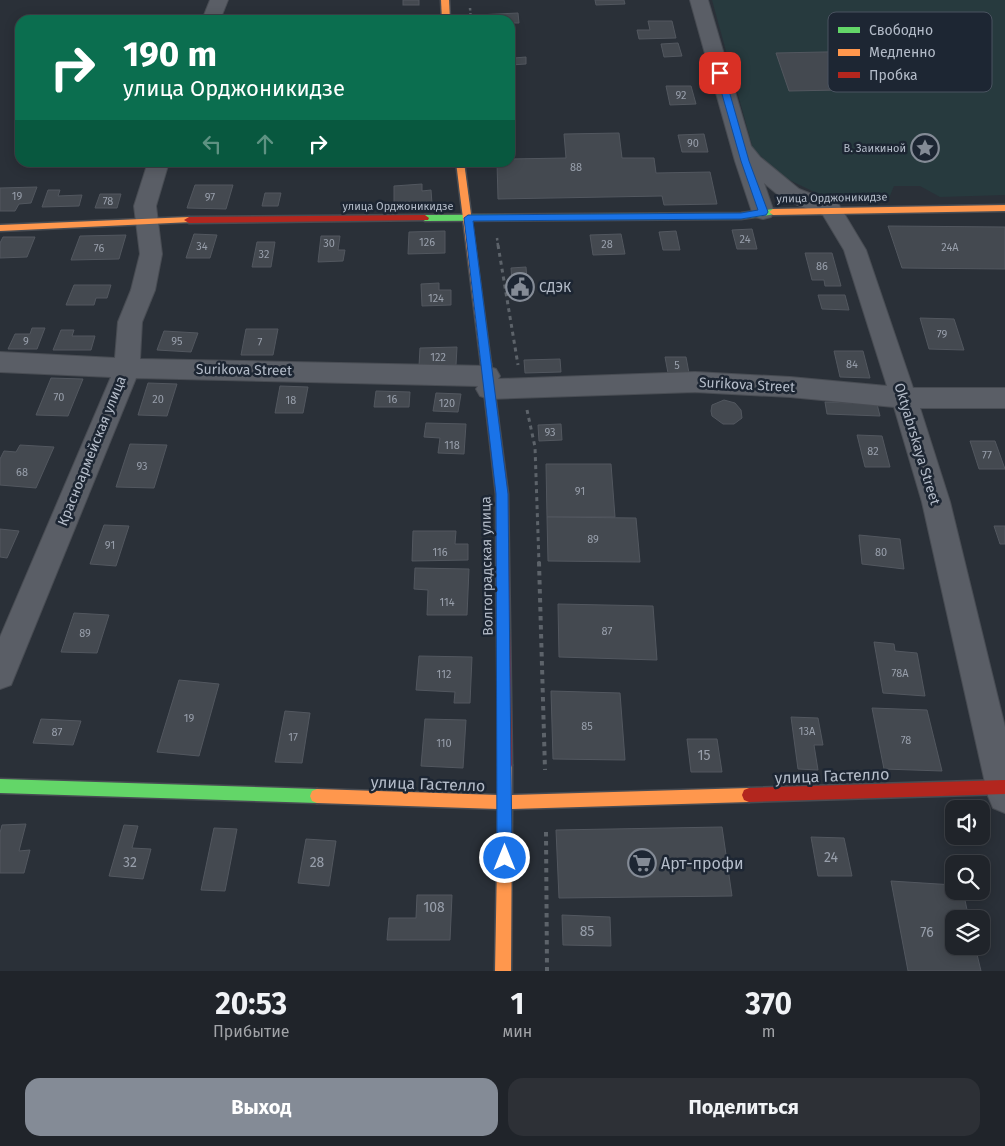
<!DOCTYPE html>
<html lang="ru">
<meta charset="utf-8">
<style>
:root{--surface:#20242a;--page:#2d3036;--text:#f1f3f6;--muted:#a2a4a8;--line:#3d4147;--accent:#848b96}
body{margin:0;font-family:"Fira Sans",sans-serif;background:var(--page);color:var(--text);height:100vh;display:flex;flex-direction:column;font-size:19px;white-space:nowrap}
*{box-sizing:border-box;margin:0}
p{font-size:16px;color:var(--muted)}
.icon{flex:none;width:28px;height:28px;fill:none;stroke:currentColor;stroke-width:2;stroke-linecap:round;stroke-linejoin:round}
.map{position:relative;height:971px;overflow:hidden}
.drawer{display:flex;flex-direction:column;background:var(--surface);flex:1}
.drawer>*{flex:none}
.hud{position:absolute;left:15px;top:15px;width:500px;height:152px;border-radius:15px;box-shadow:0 2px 12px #0003,0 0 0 1px var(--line);background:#0b6e4f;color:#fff;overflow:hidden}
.tools{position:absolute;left:945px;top:800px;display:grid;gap:10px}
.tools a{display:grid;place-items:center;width:45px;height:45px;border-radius:10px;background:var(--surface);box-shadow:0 2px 12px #0003,0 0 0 1px var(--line);font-size:25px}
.pin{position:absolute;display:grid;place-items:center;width:42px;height:42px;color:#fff;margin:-21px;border-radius:10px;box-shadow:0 2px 8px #0006}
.me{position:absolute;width:55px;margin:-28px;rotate:0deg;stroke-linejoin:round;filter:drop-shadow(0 0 4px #0008)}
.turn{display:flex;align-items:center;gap:18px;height:105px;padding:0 25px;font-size:22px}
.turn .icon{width:65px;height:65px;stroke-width:2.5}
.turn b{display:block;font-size:35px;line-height:42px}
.lanes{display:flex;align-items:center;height:48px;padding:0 25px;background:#0003;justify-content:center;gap:25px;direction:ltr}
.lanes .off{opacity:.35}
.eta{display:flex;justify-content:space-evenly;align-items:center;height:85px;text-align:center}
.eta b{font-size:30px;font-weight:700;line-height:35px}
.cta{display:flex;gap:10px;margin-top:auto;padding:10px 25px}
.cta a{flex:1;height:58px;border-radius:15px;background:var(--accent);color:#fff;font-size:20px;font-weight:700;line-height:58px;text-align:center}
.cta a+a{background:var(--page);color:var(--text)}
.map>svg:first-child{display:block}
</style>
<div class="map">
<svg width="1005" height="971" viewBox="0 0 1005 971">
<rect width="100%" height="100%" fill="#2a3038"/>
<polygon fill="#273a3e" points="712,0 1005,0 1005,195 940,197 920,186 894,186 889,198 829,199 783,177 753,149"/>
<g fill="#444950" stroke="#52575f">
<rect x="403" y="0" width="16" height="5"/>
<polygon points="595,0 624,0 625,4 596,5"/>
<polygon points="518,13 519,23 510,23 510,20 478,20 477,15"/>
<polygon points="648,21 672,21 676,38 639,39 637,30 650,30"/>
<polygon points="678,43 682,56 664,57 661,44"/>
<polygon points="510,45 513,45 514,58 526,57 526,64 510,65"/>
<polygon points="871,51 876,61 891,65 895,69 897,77 886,82 889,89 789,91 776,53"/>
<polygon points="666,86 691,86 696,104 670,105"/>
<polygon points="619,133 622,158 654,158 656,173 710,172 717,204 664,205 662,196 498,199 497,162 510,162 510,159 566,158 564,134"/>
<polygon points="704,134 708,152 682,152 678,135"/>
<polygon points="422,184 422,191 431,190 432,204 394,206 394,186"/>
<polygon points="195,185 233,185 226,209 187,208"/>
<polygon points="37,187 31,203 19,204 15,211 0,211 0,188"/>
<polygon points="48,190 60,190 58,196 82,195 79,206 42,207"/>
<polygon points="265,193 281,193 278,206 262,206"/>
<polygon points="100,194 121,194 117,208 95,208"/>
<polygon points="888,226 1005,227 1005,269 902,268"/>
<polygon points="752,229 757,249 737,249 732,230"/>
<polygon points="445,231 445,253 408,254 409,232"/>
<polygon points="676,231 680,250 663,250 659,232"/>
<polygon points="194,234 217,235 210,258 186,258"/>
<polygon points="621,234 625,254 593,255 590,235"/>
<polygon points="126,235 119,259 71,260 80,236"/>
<polygon points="321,236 340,236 338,250 345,250 343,261 318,262"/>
<polygon points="3,237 35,237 27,257 0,258 0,243"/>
<polygon points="257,242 275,242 271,267 252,267"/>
<polygon points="805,253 832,253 841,286 825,286 824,280 812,280"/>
<polygon points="526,267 528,293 513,294 511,268"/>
<polygon points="439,283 439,290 451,290 451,305 422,306 421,284"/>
<polygon points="74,285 111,285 107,298 96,298 94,305 66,305"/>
<polygon points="818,295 845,295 849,310 822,309"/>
<polygon points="920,318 954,319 964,350 929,349"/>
<polygon points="32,328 45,328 37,349 8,349 15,334 30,334"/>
<polygon points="246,329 278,329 273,355 241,355"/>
<polygon points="61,330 74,330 72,336 95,336 91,350 53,350"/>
<polygon points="164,331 198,333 191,352 157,350"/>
<polygon points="457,347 456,365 419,366 420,348"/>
<polygon points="834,351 863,351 870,378 840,377"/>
<polygon points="665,357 686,357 689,373 668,373"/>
<polygon points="560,359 561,372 525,373 524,360"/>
<polygon points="51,378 83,379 68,416 36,415"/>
<polygon points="148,383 177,384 167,416 138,415"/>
<polygon points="280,386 308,387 303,413 275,413"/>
<polygon points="376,391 410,392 409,407 374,407"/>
<polygon points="436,393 461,394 458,412 433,411"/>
<polygon points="724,400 735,403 741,410 742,418 734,424 723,424 712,416 711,411 712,405"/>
<polygon points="825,402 877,404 880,416 827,414"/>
<polygon points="426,423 466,424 464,454 438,453 440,438 424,437"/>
<polygon points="561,424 562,440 539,441 538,425"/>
<polygon points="857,435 882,436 890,467 865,467"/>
<polygon points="970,441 995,441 1005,469 979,469"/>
<polygon points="130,444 167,445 154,488 116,487"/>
<polygon points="20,445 54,447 36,488 0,485 0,459 4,451 16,452"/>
<polygon points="546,464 611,464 615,517 547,517"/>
<polygon points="547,517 636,518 640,562 548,561"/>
<polygon points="104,525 129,526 116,566 90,564"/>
<polygon points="994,526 1005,526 1005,544 1000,544"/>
<polygon points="0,529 19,531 7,558 0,557"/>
<polygon points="413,531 456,531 455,544 468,544 468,560 412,561"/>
<polygon points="859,535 900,539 904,569 862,564"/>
<polygon points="415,568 469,569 467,615 427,615 428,590 414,589"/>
<polygon points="558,604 653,606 657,660 559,657"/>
<polygon points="74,613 109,615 97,653 61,652"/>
<polygon points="874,642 894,644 895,651 917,653 925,696 883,693"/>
<polygon points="419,656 472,657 470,703 454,703 455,692 416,690"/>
<polygon points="179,680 219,684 199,756 157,752"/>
<polygon points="551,691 620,693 625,760 553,759"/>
<polygon points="872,708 927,710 942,771 884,769"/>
<polygon points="285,711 310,713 302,763 275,762"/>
<polygon points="791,717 818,718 823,745 814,745 818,770 798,769"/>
<polygon points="41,719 81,721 73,745 33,743"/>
<polygon points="425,719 466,720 463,768 421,766"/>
<polygon points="687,739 717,739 722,772 691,772"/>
<polygon points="26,824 19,851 30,850 24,873 0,873 0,833 2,825"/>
<polygon points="124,825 138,826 132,848 151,849 143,879 109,876"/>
<polygon points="722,827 732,896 559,898 556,830"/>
<polygon points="214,828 237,829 225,891 201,890"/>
<polygon points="811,837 844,838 852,876 818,876"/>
<polygon points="306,839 336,841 329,886 298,883"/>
<polygon points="891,881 954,885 954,891 963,891 969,919 954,919 954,946 975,946 981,971 908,971"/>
<polygon points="417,895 452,895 450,940 387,940 389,918 416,918"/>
<polygon points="562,915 610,917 611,946 563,945"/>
</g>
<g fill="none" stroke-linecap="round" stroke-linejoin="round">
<defs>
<g id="street">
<polygon points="210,0 228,0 220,20 202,20"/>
<polygon points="690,0 708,0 751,146 760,157 799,189 839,205 866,250 913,388 1005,388 1005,408 920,408 950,502 1005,727 1005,813 993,808 988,796 922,502 894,407 790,397 695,392 489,399 480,396 476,389 478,386 136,378 11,685 0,689 0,637 111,377 0,372 0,352 115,358 118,322 131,290 140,254 134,206 148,162 169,162 156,206 162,254 155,290 142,322 140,359 487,366 496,369 500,376 498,379 695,372 790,377 887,386 844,250 823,215 783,199 764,183 774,212 771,217 763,219 755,217 752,212 735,161"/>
</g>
<g id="fast">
<polygon points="773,209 777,212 776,214 741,219 425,221 421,218 425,215 741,213"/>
<polygon points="0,779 317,789 322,791 324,796 322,801 317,803 0,793"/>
</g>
<g id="slow">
<polygon points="441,0 449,0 450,20 442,20"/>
<polygon points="456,162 464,162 491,364 486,368 481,364"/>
<polygon points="1005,205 1005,211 773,215 769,212 773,209"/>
<polygon points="189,217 194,220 192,222 0,231 0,225"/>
<polygon points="505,758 510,760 512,765 512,795 749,788 754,790 756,795 754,800 749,802 512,809 511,971 495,971 498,809 317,803 312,801 310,796 312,791 317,789 498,795 498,765 500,760"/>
</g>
<g id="jam">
<polygon points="425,215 429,218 428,220 189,223 184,220 189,217"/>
<polygon points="486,360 491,364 508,494 512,765 510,770 505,772 500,770 498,765 496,494 481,364"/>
<polygon points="1005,780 1005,794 749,802 744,800 742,795 744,790 749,788"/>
</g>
</defs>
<use href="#street" stroke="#484c53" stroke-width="2"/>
<use href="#fast" stroke="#484c53" stroke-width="3"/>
<use href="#slow" stroke="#484c53" stroke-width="3"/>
<use href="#jam" stroke="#484c53" stroke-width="3"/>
<g stroke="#5d636a" stroke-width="2.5" stroke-dasharray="2.5 2.5" stroke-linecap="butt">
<polyline points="470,8 471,20"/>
<polyline points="497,238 498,246"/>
</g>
<g stroke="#5d636a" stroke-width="3" stroke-dasharray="4 4" stroke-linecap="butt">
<polyline points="498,245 518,365"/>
<polyline points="527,410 535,447 539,563"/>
</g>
<g stroke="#5d636a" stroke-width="4" stroke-dasharray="4.5 4.5" stroke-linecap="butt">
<polyline points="539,562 545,770"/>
<polyline points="546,832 547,971"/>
</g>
<use href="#street" fill="#5a5e66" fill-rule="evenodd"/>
<use href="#fast" fill="#63d668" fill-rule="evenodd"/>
<use href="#slow" fill="#ff974d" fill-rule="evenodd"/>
<use href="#jam" fill="#b3261e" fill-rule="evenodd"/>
</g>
<polygon fill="#1a73e8" stroke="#114b97" points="720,71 724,73 749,161 768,212 766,215 741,219 473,221 508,494 512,858 510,864 505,866 499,864 497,858 496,494 464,218 468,215 741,213 758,210 741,161 716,73"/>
<defs>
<symbol id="sight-ring" viewBox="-11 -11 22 22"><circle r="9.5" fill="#1d2633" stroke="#848b96" stroke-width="1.5"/><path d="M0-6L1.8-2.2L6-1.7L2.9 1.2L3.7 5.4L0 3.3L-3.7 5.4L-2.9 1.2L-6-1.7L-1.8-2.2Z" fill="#848b96"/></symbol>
<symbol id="civic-ring" viewBox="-11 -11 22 22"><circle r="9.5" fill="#1d2633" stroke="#848b96" stroke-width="1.5"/><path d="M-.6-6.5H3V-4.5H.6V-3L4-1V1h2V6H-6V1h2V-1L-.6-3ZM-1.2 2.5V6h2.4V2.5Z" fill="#848b96"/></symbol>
<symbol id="supermarket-ring" viewBox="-11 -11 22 22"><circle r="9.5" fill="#1d2633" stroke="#848b96" stroke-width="1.5"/><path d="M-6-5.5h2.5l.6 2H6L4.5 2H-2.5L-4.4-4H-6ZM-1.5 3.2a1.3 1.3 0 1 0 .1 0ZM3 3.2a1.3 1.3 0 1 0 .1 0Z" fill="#848b96"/></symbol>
</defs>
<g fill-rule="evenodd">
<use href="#sight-ring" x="909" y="132" width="32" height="32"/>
<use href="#civic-ring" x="504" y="271" width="32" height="32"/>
<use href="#supermarket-ring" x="626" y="847" width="32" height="32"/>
</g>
<g text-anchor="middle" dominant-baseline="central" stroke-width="5" stroke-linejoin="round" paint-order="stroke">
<g font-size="11" fill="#989fab">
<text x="681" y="95">92</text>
<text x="693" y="143">90</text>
<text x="576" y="167">88</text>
<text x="17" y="196">19</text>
<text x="210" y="197">97</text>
<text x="108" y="201">78</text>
<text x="745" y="239">24</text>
<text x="427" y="242">126</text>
<text x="329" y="243">30</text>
<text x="607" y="244">28</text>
<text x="202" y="246">34</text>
<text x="950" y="247">24А</text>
<text x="99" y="248">76</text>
<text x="264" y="254">32</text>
<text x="822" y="266">86</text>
<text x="436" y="298">124</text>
<text x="942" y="334">79</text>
<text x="26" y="341">9</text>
<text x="177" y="341">95</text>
<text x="260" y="342">7</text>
<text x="438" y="357">122</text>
<text x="852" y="364">84</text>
<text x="677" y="365">5</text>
<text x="59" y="397">70</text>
<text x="158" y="399">20</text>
<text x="392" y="399">16</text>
<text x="291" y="400">18</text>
<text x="447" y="403">120</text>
<text x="550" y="432">93</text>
<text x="452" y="445">118</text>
<text x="873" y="451">82</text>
<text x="987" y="455">77</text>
<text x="142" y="466">93</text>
<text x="22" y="472">68</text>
<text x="580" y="491">91</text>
<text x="593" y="539">89</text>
<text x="110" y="545">91</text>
<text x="440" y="552">116</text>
<text x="881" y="552">80</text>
<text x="447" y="602">114</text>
<text x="607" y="631">87</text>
<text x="85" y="633">89</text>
<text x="900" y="673">78А</text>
<text x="444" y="674">112</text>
<text x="189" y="718">19</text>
<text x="587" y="726">85</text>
<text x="807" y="731">13А</text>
<text x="57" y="732">87</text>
<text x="293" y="737">17</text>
<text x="906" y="740">78</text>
<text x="444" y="743">110</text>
</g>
<g font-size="11" fill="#b4bcc9" stroke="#1d2633" text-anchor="end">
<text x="906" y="148">В. Заикиной</text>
</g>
<g font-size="11" fill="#b4bcc9" stroke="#1d2633">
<text transform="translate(832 198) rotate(-1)">улица Орджоникидзе</text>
<text x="398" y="206">улица Орджоникидзе</text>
</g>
<g font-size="14" fill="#b4bcc9" stroke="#1d2633" text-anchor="start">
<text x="539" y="287">СДЭК</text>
</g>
<g font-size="14" fill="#b4bcc9" stroke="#1d2633">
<text transform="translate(244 370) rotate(1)">Surikova Street</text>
<text transform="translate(747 385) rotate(3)">Surikova Street</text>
<text transform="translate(917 444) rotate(73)">Oktyabrskaya Street</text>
<text transform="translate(92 451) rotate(-68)">Красноармейская улица</text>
<text transform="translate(487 566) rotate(-91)">Волгоградская улица</text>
</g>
<g font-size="14" fill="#989fab">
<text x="704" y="755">15</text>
<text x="831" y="857">24</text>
<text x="130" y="862">32</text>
<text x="317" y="862">28</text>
<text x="434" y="907">108</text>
<text x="587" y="931">85</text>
<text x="927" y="932">76</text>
</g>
<g font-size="16" fill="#b4bcc9" stroke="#1d2633">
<text transform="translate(832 776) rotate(-2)">улица Гастелло</text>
<text transform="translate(428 784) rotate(2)">улица Гастелло</text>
</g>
<g font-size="16" fill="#b4bcc9" stroke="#1d2633" text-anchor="start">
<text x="661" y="863">Арт-профи</text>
</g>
</g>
<rect x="828" y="12" width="164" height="80" rx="8" fill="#1d2633" stroke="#4a5360" stroke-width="1"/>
<rect x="838" y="27" width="22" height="6" fill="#63d668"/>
<rect x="838" y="49" width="22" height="7" fill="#ff974d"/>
<rect x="838" y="72" width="22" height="6" fill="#b3261e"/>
<g font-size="14" fill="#b4bcc9">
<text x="869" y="35">Свободно</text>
<text x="869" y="57">Медленно</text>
<text x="869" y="80">Пробка</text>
</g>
</svg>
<div class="tools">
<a><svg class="icon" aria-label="sound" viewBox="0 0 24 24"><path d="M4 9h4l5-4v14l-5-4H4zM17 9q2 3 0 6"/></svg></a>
<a><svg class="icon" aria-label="search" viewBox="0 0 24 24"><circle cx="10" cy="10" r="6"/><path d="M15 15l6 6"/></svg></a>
<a><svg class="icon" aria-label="layers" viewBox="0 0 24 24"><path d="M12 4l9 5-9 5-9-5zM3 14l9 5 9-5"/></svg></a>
</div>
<div class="pin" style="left:720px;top:73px;background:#d93025"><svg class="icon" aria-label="arrive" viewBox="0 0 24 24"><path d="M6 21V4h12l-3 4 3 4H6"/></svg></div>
<svg class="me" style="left:505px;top:858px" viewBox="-20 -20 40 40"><circle r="17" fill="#1a73e8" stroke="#fff" stroke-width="3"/><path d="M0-11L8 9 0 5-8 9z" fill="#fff"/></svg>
<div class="hud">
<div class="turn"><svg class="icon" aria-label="right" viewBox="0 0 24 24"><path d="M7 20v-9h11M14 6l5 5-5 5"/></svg><div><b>190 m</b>улица Орджоникидзе</div></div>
<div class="lanes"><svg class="icon off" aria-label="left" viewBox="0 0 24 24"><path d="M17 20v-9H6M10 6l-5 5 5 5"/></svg><svg class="icon off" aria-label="ahead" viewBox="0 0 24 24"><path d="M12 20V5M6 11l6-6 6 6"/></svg><svg class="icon" aria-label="right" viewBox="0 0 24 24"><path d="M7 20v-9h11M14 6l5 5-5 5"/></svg></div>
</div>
</div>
<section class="drawer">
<div class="eta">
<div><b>20:53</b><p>Прибытие</p></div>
<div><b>1</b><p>мин</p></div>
<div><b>370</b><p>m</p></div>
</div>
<div class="cta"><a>Выход</a><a>Поделиться</a></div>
</section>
